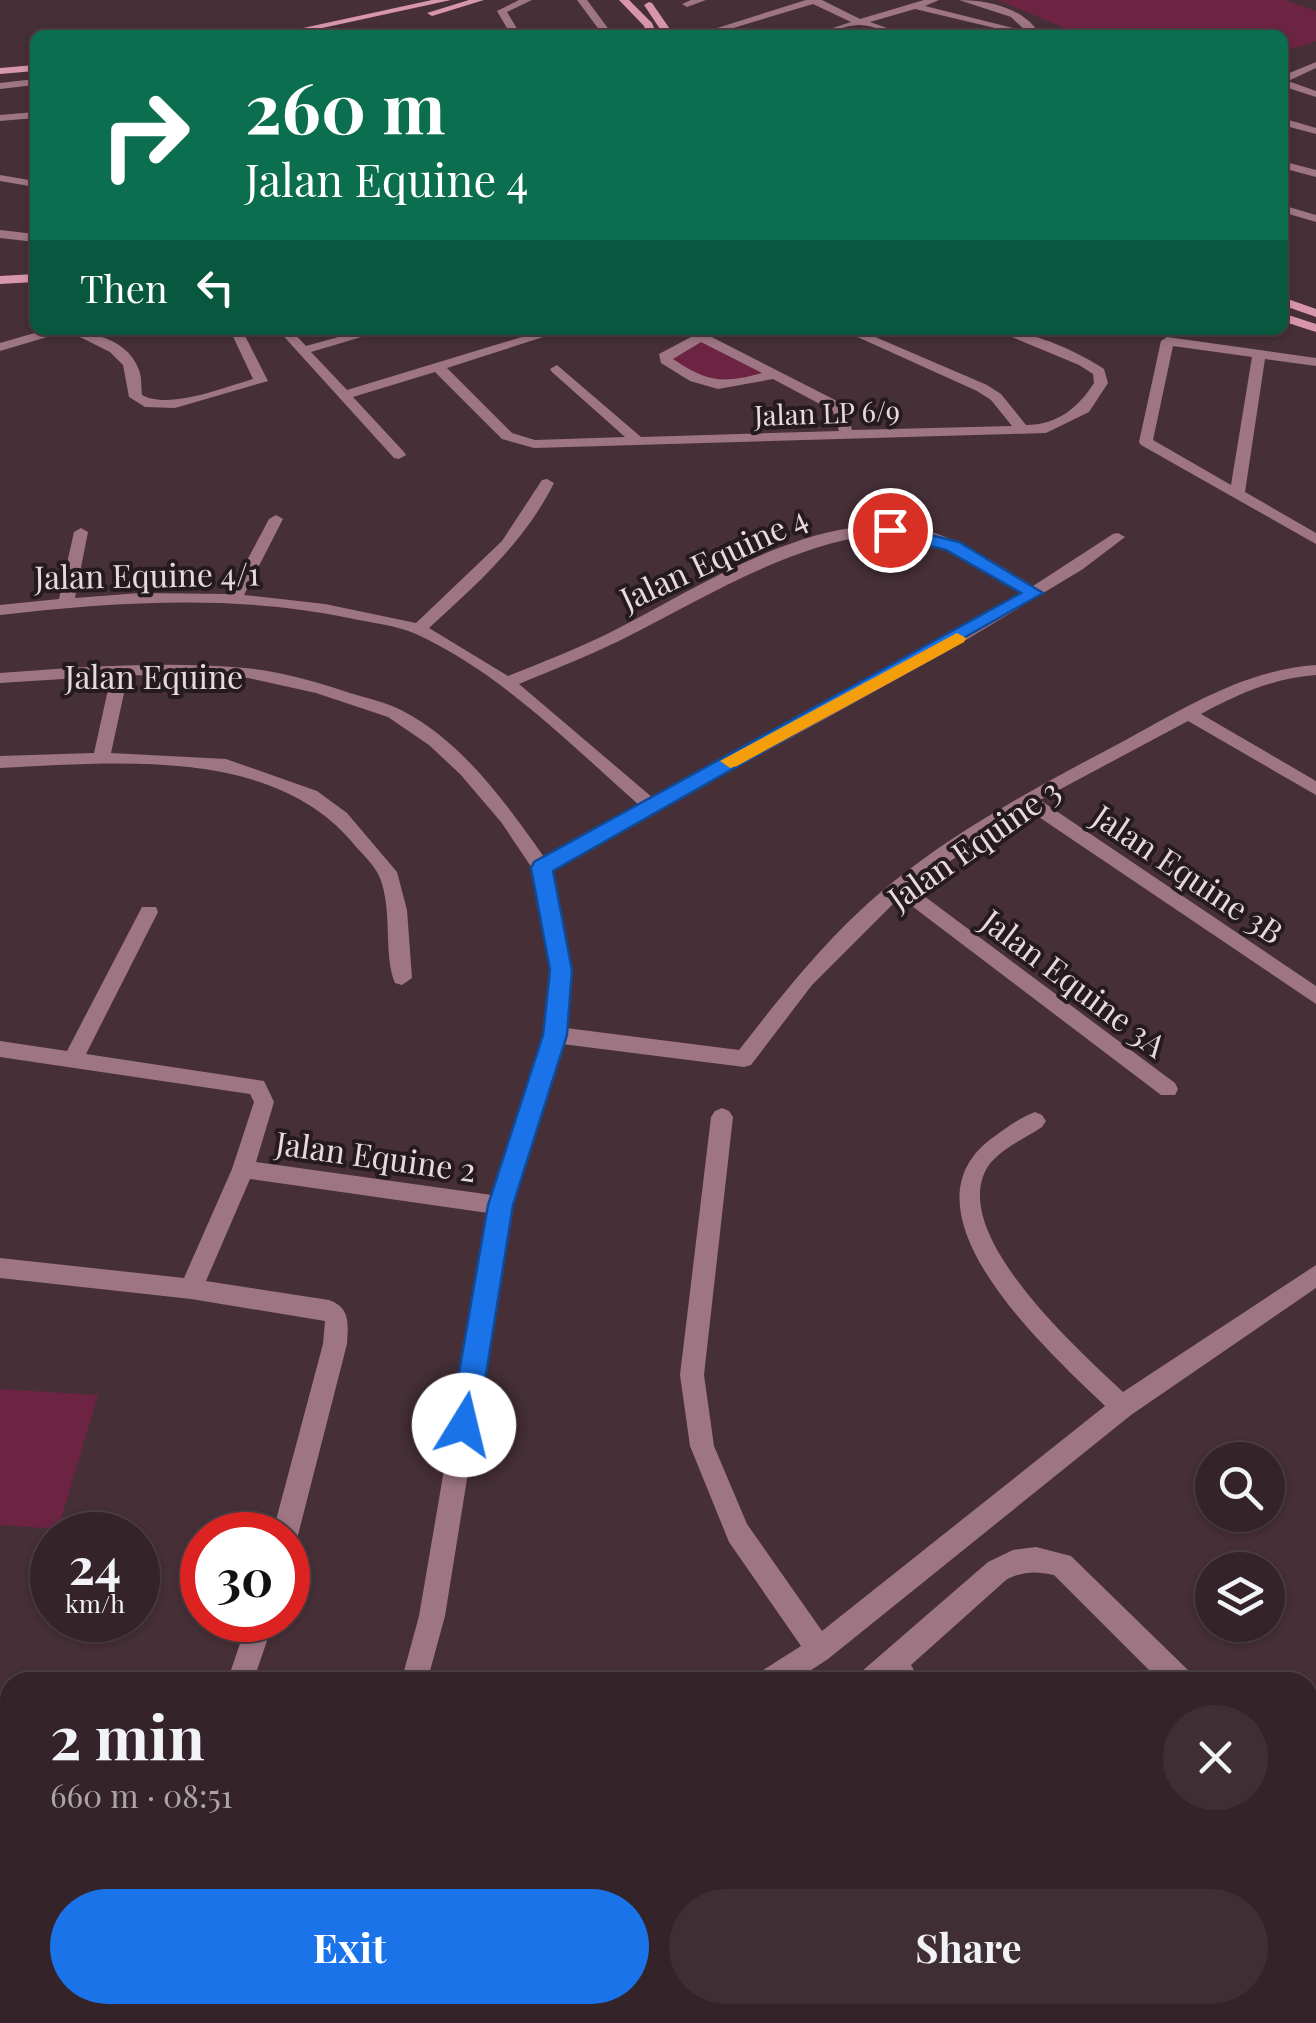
<!DOCTYPE html>
<meta charset="utf-8">
<style>
:root{--surface:#342329;--page:#3f2f35;--text:#f1f3f6;--muted:#a9a4a8;--line:#4e4046;--accent:#1a73e8}
body{margin:0;font-family:"Playfair Display",serif;background:var(--page);color:var(--text);height:100vh;display:flex;flex-direction:column;font-size:38px;white-space:nowrap}
*{box-sizing:border-box;margin:0}
p{font-size:32px;color:var(--muted)}
.icon{flex:none;width:55px;height:55px;fill:none;stroke:currentColor;stroke-width:2;stroke-linecap:round;stroke-linejoin:round}
.map{position:relative;flex:1;overflow:hidden}
.drawer{position:absolute;left:0px;top:1672px;width:1318px;height:352px;display:flex;flex-direction:column;background:var(--surface);border-radius:30px 30px 0 0;box-shadow:0 2px 8px #0004,0 0 0 2px var(--line)}
.drawer>*{flex:none}
.top-card{position:absolute;left:30px;top:30px;width:1258px;height:305px;border-radius:15px;box-shadow:0 2px 8px #0004,0 0 0 2px var(--line);background:#0b6e4f;color:#fff;overflow:hidden}
.controls{position:absolute;left:1195px;top:1442px;display:grid;gap:20px}
.controls a{display:grid;place-items:center;width:90px;height:90px;border-radius:50%;background:var(--surface);box-shadow:0 2px 8px #0004,0 0 0 2px var(--line);font-size:50px}
.speed{position:absolute;left:30px;top:1512px;display:flex;gap:20px;font-size:50px;font-weight:700;text-align:center}
.speed>*{display:grid;place-content:center;width:130px;height:130px;border-radius:50%;background:var(--surface);box-shadow:0 2px 8px #0004,0 0 0 2px var(--line);line-height:1}
.speed small{font-size:25px;font-weight:400}
.speed .limit{border:15px solid #d22;background:#fff;color:#111}
.pin{position:absolute;display:grid;place-items:center;width:85px;height:85px;color:#fff;margin:-42px;border:5px solid #fff;border-radius:50%;box-shadow:0 2px 10px #0007}
.me{position:absolute;width:110px;margin:-55px;rotate:9deg;stroke-linejoin:round;filter:drop-shadow(0 0 8px #0008)}
.turn{display:flex;align-items:center;gap:35px;height:210px;padding:0 50px;font-size:45px}
.turn .icon{width:130px;height:130px;stroke-width:2.5}
.turn b{display:block;font-size:70px;line-height:85px}
.then{display:flex;align-items:center;height:95px;padding:0 50px;background:#0003;gap:20px;font-size:38px}
.round{display:grid;place-items:center;flex:none;width:105px;height:105px;border-radius:52px;background:var(--page)}
.summary{display:flex;align-items:center;justify-content:space-between;height:170px;padding:0 50px}
h1{font-size:60px;font-weight:700;line-height:75px}
.button{display:flex;gap:20px;margin-top:auto;padding:20px 50px}
.button a{flex:1;height:115px;border-radius:60px;background:var(--accent);color:#fff;font-size:40px;font-weight:700;line-height:115px;text-align:center}
.button a+a{background:var(--page);color:var(--text)}
.map>svg:first-child{display:block}
</style>
<div class="map">
<svg width="1316" height="2023" viewBox="0 0 1316 2023">
<rect width="100%" height="100%" fill="#462f37"/>
<g fill="#6d2443">
<polygon points="998,0 1285,0 1316,11 1316,41 1283,52 1282,35 1065,35 1067,29"/>
<path d="M 702,341 L 767,372 C 725,386 711,386 674,360 L 674,353 Z"/>
<polygon points="0,1389 98,1395 58,1529 0,1525"/>
<polygon points="1308,1839 1316,1848 1316,1999 1308,2009"/>
<polygon points="1059,2015 1303,2015 1296,2023 1065,2023"/>
</g>
<g fill="none" stroke-linecap="round" stroke-linejoin="round">
<g fill="#9e7583" fill-rule="evenodd">
<polygon points="519,0 532,0 507,12 521,35 511,35 497,11"/>
<polygon points="577,0 587,0 613,35 603,35"/>
<polygon points="691,0 706,0 687,7 682,4"/>
<path d="M 806,0 L 822,0 L 860,19 L 924,0 L 939,0 L 925,6 L 1025,31 L 1020,34 L 915,9 L 870,22 L 907,35 C 890,35 875,25 859,25 C 843,25 828,35 811,35 L 851,22 L 813,4 L 710,35 L 695,35 Z"/>
<path d="M 959,0 C 988,0 1025,8 1040,35 L 1030,35 L 1011,17 Z"/>
<polygon points="1316,62 1316,68 1288,81 1316,91 1316,97 1282,86 1282,76"/>
<polygon points="35,79 35,85 0,89 0,83"/>
<polygon points="35,112 35,118 0,121 0,115"/>
<polygon points="1282,118 1316,128 1316,134 1282,125"/>
<polygon points="1282,161 1316,170 1316,177 1282,168"/>
<polygon points="0,175 35,181 35,187 0,181"/>
<polygon points="1282,205 1316,215 1316,222 1282,212"/>
<polygon points="0,230 35,234 35,242 0,238"/>
<path d="M 45,330 C 77,330 126,333 139,370 C 142,378 141,387 142,395 C 169,410 225,387 253,379 L 230,330 L 242,330 L 268,381 L 175,408 L 145,407 L 129,397 L 123,365 L 110,352 L 82,338 L 64,332 L 0,351 L 0,343 Z"/>
<path d="M 278,330 L 291,330 L 306,346 L 364,330 L 385,330 L 311,352 L 347,390 L 545,330 L 565,330 L 447,368 L 512,433 L 535,440 L 625,437 L 552,372 L 550,369 L 557,365 L 641,437 L 839,431 L 833,411 L 773,379 L 718,389 L 690,381 L 661,363 L 659,354 L 691,337 L 682,330 L 698,330 L 837,401 L 846,409 L 852,430 L 1012,426 L 991,400 L 977,391 L 842,330 L 859,330 L 987,385 L 1001,394 L 1026,425 C 1057,425 1078,408 1094,383 L 1093,374 L 1079,365 L 995,330 C 1030,330 1075,350 1104,369 L 1108,383 L 1089,412 L 1046,433 L 534,448 L 502,439 L 435,372 L 353,397 L 404,452 L 406,455 L 399,459 L 394,458 ZM 701,342 L 762,373 C 722,384 707,382 673,359 Z"/>
<path d="M 1167,337 L 1316,358 L 1316,366 L 1265,359 L 1245,492 L 1316,533 L 1316,544 L 1141,445 L 1139,442 L 1161,341 ZM 1173,346 L 1252,357 L 1231,485 L 1153,440 Z"/>
<path d="M 547,479 L 554,483 C 524,543 477,584 429,628 L 508,676 C 543,662 579,648 613,631 C 699,587 810,513 910,527 C 955,534 995,563 1033,586 L 1113,534 L 1118,533 L 1125,537 L 1083,569 L 946,652 L 551,870 L 571,970 L 566,1028 L 739,1050 C 785,991 834,929 893,882 C 960,828 1044,783 1120,743 C 1183,709 1243,670 1316,665 L 1316,675 C 1274,678 1238,694 1201,714 L 1316,781 L 1316,795 L 1188,721 L 1040,800 L 1316,986 L 1316,1004 L 1027,809 L 912,887 L 1175,1083 L 1178,1089 L 1175,1095 L 1161,1095 L 900,897 L 812,985 L 751,1065 L 744,1067 L 562,1044 L 511,1205 L 445,1616 L 427,1682 L 401,1682 L 419,1616 L 488,1213 L 250,1179 L 206,1281 L 329,1300 C 351,1308 348,1324 347,1344 L 298,1535 L 294,1544 L 288,1546 L 288,1535 L 272,1535 L 323,1344 L 325,1321 L 191,1299 L 0,1278 L 0,1258 L 184,1278 L 232,1169 L 254,1102 L 250,1094 L 0,1057 L 0,1041 L 67,1051 L 142,907 L 156,907 L 158,912 L 86,1054 L 264,1081 L 274,1102 L 256,1162 L 492,1195 L 545,1035 L 551,970 L 532,868 L 501,822 L 460,774 L 429,745 L 388,717 L 316,693 L 248,678 L 128,675 L 111,753 L 226,759 L 317,791 L 347,813 L 397,872 L 407,910 L 412,978 L 402,985 L 395,983 C 383,955 393,912 380,878 C 375,865 361,853 352,842 C 271,746 114,763 0,768 L 0,756 L 94,753 L 111,676 L 0,683 L 0,673 C 81,667 164,661 245,668 C 280,671 317,682 350,693 C 366,698 386,702 401,710 C 462,741 506,803 544,857 L 639,805 C 570,744 501,673 416,634 C 396,625 371,623 349,618 C 234,594 116,602 0,615 L 0,605 L 59,599 L 74,532 L 81,528 L 88,532 L 75,598 L 140,593 L 229,594 L 269,519 L 276,515 L 283,519 L 244,595 L 325,604 L 416,623 L 502,541 L 542,480 ZM 876,534 C 938,538 970,561 1022,593 L 934,644 L 653,798 L 519,684 C 552,670 586,657 619,641 C 703,599 781,548 876,534 Z"/>
<path d="M 722,1108 L 729,1111 L 733,1117 L 704,1375 L 714,1446 L 747,1524 L 822,1631 L 1105,1406 C 1049,1352 889,1209 995,1136 C 1007,1127 1021,1117 1035,1112 L 1042,1115 L 1046,1121 L 1042,1127 C 1026,1138 998,1150 987,1168 C 948,1235 1081,1352 1123,1392 L 1316,1265 L 1316,1288 L 1131,1415 L 828,1659 L 793,1682 L 757,1682 L 760,1672 L 801,1646 L 729,1542 L 690,1446 L 680,1375 L 711,1117 L 715,1111 Z"/>
<path d="M 1036,1547 L 1071,1556 L 1190,1672 L 1193,1682 L 1161,1682 L 1054,1575 C 1037,1571 1022,1571 1006,1580 L 911,1665 L 921,1682 L 858,1682 L 861,1672 L 988,1562 L 1013,1550 Z"/>
<polygon points="248,1620 274,1620 253,1682 227,1682"/>
<polygon points="1308,1797 1316,1800 1316,1833 1308,1830"/>
<polygon points="112,2015 142,2015 139,2023 109,2023"/>
<polygon points="306,2015 336,2015 333,2023 303,2023"/>
<polygon points="567,2015 597,2015 598,2023 568,2023"/>
<polygon points="671,2015 701,2015 702,2023 672,2023"/>
<polygon points="885,2015 918,2015 921,2023 888,2023"/>
</g>
<g fill="#d896ad" fill-rule="evenodd">
<polygon points="432,0 451,0 290,35 271,35"/>
<polygon points="469,0 484,0 432,16 427,13"/>
<polygon points="619,0 629,0 652,23 657,35 647,35 644,26"/>
<polygon points="649,2 652,3 674,35 664,35 644,5"/>
<polygon points="35,65 35,71 0,74 0,68"/>
<polygon points="35,274 35,282 0,284 0,276"/>
<polygon points="1282,297 1316,309 1316,317 1282,305"/>
<polygon points="1282,313 1316,324 1316,332 1282,321"/>
</g>
</g>
<polygon fill="#1a73e8" stroke="#114b97" stroke-width="2.5" points="890,525 959,542 1043,593 553,871 572,970 567,1035 513,1205 478,1425 474,1434 464,1438 454,1434 450,1425 488,1205 543,1035 550,970 531,868 534,862 1021,593 946,550 884,534 882,530"/>
<polygon fill="#f59e0b" points="957,633 966,638 964,642 737,766 730,768 720,761"/>
<g text-anchor="middle" dominant-baseline="central" stroke-width="8" stroke-linejoin="round" paint-order="stroke">
<g font-size="28" fill="#e8d9dd" stroke="#251b1e">
<text transform="translate(827 412) rotate(-2)">Jalan LP 6/9</text>
</g>
<g font-size="32" fill="#e8d9dd" stroke="#251b1e">
<text transform="translate(713 557) rotate(-25)">Jalan Equine 4</text>
<text transform="translate(147 574) rotate(-1)">Jalan Equine 4/1</text>
<text x="154" y="675">Jalan Equine</text>
<text transform="translate(973 843) rotate(-35)">Jalan Equine 3</text>
<text transform="translate(1189 873) rotate(34)">Jalan Equine 3B</text>
<text transform="translate(1075 982) rotate(37)">Jalan Equine 3A</text>
<text transform="translate(376 1155) rotate(8)">Jalan Equine 2</text>
</g>
</g>
</svg>
<div class="controls">
<a><svg class="icon" aria-label="search" viewBox="0 0 24 24"><circle cx="10" cy="10" r="6"/><path d="M15 15l6 6"/></svg></a>
<a><svg class="icon" aria-label="layers" viewBox="0 0 24 24"><path d="M12 4l9 5-9 5-9-5zM3 14l9 5 9-5"/></svg></a>
</div>
<div class="speed"><div>24<small>km/h</small></div><div class="limit">30</div></div>
<div class="pin" style="left:890px;top:530px;background:#d93025"><svg class="icon" aria-label="arrive" viewBox="0 0 24 24"><path d="M6 21V4h12l-3 4 3 4H6"/></svg></div>
<svg class="me" style="left:464px;top:1425px" viewBox="-20 -20 40 40"><circle r="19" fill="#fff"/><path d="M0-13L10 11 0 6-10 11z" fill="#1a73e8"/></svg>
<div class="top-card">
<div class="turn"><svg class="icon" aria-label="right" viewBox="0 0 24 24"><path d="M7 20v-9h11M14 6l5 5-5 5"/></svg><div><b>260 m</b>Jalan Equine 4</div></div>
<div class="then">Then<svg class="icon" aria-label="left" viewBox="0 0 24 24"><path d="M17 20v-9H6M10 6l-5 5 5 5"/></svg></div>
</div>
<section class="drawer">
<div class="summary"><div><h1>2 min</h1><p>660 m · 08:51</p></div><a class="round"><svg class="icon" aria-label="close" viewBox="0 0 24 24"><path d="M6 6l12 12M18 6L6 18"/></svg></a></div>
<div class="button"><a>Exit</a><a>Share</a></div>
</section>
</div>
